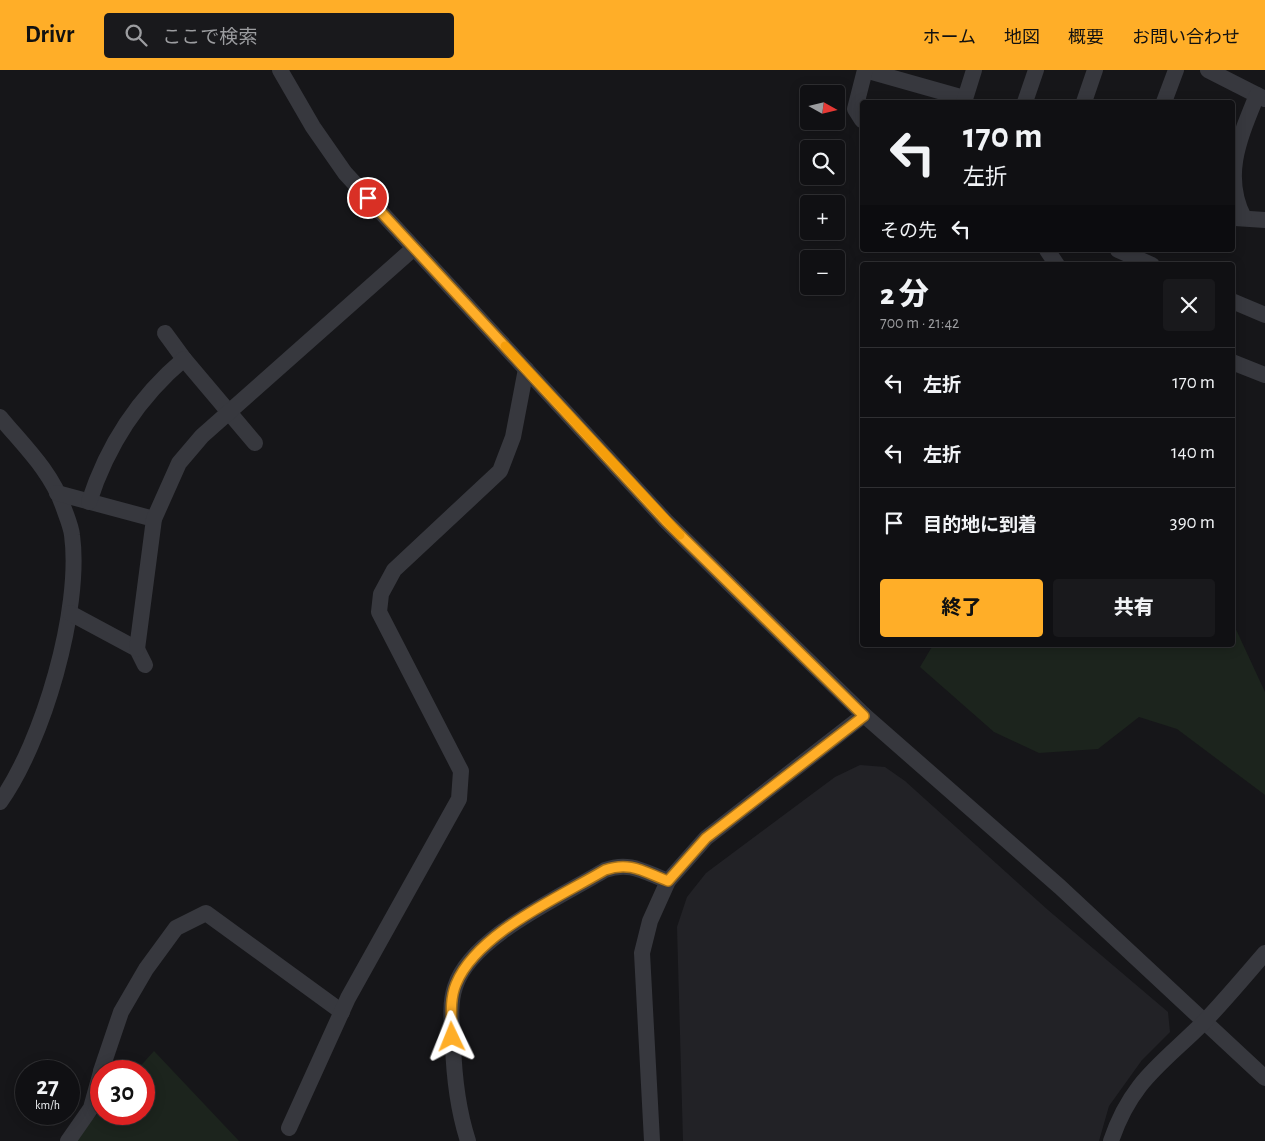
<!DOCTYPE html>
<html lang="ja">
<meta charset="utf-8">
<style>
:root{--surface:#101013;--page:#19191c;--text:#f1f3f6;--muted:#9c9da0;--line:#303033;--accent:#ffae28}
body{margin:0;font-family:"Alegreya Sans","Noto Sans JP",sans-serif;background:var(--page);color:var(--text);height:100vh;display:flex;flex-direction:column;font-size:19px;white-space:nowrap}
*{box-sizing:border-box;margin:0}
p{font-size:16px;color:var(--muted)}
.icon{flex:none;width:28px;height:28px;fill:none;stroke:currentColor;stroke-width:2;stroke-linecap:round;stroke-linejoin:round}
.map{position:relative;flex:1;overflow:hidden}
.sheet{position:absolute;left:860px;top:192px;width:375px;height:385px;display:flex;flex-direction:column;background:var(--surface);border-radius:5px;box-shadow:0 2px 12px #0003,0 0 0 1px var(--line)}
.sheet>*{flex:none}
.guide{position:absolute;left:860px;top:30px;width:375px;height:152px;border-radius:5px;box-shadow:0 2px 12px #0003,0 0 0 1px var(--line);background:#101013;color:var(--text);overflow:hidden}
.needle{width:32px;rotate:98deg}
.buttons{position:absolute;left:800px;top:15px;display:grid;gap:10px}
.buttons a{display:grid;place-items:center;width:45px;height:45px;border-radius:5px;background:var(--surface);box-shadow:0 2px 12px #0003,0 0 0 1px var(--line);font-size:25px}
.speed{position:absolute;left:15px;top:990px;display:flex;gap:10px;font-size:25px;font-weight:700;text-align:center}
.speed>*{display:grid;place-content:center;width:65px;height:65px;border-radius:50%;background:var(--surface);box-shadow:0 2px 12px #0003,0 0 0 1px var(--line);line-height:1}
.speed small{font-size:12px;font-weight:400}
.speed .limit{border:8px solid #d22;background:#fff;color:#111}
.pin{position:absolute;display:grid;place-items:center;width:42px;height:42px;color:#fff;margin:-21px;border:2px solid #fff;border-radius:50%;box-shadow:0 1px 5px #0007}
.me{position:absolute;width:55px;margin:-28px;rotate:358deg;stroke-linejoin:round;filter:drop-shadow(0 0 4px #0008)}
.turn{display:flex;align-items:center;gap:18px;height:105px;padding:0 20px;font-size:22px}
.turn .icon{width:65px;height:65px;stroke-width:2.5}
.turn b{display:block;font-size:35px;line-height:42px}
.then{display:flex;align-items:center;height:48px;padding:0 20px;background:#0003;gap:10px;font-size:19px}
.round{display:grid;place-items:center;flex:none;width:52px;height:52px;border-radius:5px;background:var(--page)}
.overview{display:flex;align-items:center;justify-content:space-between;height:85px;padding:0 20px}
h1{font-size:30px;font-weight:800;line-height:38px}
.button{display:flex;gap:10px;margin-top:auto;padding:10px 20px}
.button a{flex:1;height:58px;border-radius:5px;background:var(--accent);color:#111;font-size:20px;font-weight:800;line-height:58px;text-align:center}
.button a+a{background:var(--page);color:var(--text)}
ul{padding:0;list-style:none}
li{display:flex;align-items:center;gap:15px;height:70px;padding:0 20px;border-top:1px solid var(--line)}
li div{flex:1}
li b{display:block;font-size:19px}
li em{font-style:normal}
header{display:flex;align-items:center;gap:30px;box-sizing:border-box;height:70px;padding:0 25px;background:var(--accent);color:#111}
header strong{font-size:24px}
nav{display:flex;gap:28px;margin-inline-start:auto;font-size:18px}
.search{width:350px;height:45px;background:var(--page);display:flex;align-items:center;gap:12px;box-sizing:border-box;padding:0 18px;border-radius:5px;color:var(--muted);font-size:19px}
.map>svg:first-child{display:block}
</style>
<header>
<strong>Drivr</strong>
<div class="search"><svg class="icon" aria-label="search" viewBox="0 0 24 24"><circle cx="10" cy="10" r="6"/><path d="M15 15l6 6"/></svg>ここで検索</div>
<nav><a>ホーム</a><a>地図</a><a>概要</a><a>お問い合わせ</a></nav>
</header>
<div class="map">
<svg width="1265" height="1071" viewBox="0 0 1265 1071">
<rect width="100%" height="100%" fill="#161619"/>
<polygon fill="#222226" points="860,695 885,697 905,711 1048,840 1168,942 1170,962 1142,990 1109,1036 1099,1071 683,1071 677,857 687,827 706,803 835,707"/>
<g fill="#1c241d">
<polygon points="1233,553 1265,622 1265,725 1177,659 1139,647 1098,679 1039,683 994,662 920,597 933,575 1232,575"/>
<polygon points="154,981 239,1071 73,1071 101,1040 101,1044 144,1044 144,1001 136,1001"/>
</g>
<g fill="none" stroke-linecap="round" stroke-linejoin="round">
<g stroke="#37383e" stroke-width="16">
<polyline points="280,0 313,57 345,103 666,451 734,518 864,645 1060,817 1265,1008"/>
<polyline points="865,0 964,28"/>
<polyline points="1208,0 1265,29"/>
<polyline points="964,32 974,0"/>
<polyline points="1025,32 1036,0"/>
<polyline points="1084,32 1095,0"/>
<polyline points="1164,32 1176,0"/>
<polyline points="862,50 855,39 865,0"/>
<polyline points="1235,148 1265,150"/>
<path d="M 1244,148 C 1222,105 1240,67 1257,25"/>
<polyline points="1047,180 1057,195"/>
<polyline points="1118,180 1152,195"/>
<polyline points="1232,231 1265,245"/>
<polyline points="165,263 184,289"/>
<polyline points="1232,292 1265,305"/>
<path d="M 0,347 C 23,375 51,401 63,436 C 66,445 71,456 72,465 C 82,539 43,672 0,732"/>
<polyline points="57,423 154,449"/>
<path d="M 89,432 C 107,376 139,327 184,289 L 255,373"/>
<polyline points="70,543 137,579 145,595"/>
<polyline points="137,579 154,449 179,393 202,366 414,178"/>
<polyline points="101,1001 121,942 146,899 176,858 206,843 342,942"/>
<polyline points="289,1058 348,928 459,729 461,701 379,542 381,524 394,500 500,401 513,367 526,299"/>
<polyline points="68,1071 91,1038 101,1002"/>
<path d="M 468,1071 C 458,1040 454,1006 453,974 C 452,955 449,935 455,917 C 470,867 561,827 605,800 C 630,791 644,802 668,811"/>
<polyline points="652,1071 642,883 650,851 668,811 706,768 864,645"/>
<path d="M 1111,1071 C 1131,1011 1162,994 1204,952 C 1225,930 1245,906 1265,883"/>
</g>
</g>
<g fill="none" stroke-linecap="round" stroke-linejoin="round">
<defs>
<path id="route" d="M 368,128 L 666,451 L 864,646 L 706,768 L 668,811 C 644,802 630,791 605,800 C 558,828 477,863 456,914 C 449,931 452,949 452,967"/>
</defs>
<use href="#route" stroke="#a6711a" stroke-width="12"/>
<use href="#route" stroke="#ffae28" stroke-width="9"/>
<polyline stroke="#f59e0b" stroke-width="9" points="505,276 680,465"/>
</g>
</svg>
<div class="buttons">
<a><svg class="needle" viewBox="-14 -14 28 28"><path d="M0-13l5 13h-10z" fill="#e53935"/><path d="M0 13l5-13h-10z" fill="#9c9da0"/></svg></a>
<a><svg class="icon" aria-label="search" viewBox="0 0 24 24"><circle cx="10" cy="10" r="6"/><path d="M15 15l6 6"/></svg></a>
<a>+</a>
<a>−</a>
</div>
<div class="speed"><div>27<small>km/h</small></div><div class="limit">30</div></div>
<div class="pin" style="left:368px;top:128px;background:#d93025"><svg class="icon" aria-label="arrive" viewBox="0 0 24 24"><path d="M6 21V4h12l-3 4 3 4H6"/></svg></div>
<svg class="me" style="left:452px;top:967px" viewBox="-20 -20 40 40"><path d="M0-17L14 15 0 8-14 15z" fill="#ffae28" stroke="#fff" stroke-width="4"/></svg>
<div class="guide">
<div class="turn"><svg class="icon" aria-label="left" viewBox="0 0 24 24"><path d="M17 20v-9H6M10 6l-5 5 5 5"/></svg><div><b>170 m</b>左折</div></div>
<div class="then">その先<svg class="icon" aria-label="left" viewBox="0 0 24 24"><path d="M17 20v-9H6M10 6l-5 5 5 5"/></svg></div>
</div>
<section class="sheet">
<div class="overview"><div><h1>2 分</h1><p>700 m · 21:42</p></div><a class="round"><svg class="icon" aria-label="close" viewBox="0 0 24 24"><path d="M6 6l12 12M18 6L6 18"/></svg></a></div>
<ul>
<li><svg class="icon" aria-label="left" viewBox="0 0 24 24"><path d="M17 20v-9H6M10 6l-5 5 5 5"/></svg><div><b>左折</b></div><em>170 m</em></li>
<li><svg class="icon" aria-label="left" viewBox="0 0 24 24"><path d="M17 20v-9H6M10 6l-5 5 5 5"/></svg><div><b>左折</b></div><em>140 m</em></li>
<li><svg class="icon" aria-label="arrive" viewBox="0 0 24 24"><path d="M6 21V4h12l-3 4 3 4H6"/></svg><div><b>目的地に到着</b></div><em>390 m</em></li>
</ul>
<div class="button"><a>終了</a><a>共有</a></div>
</section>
</div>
